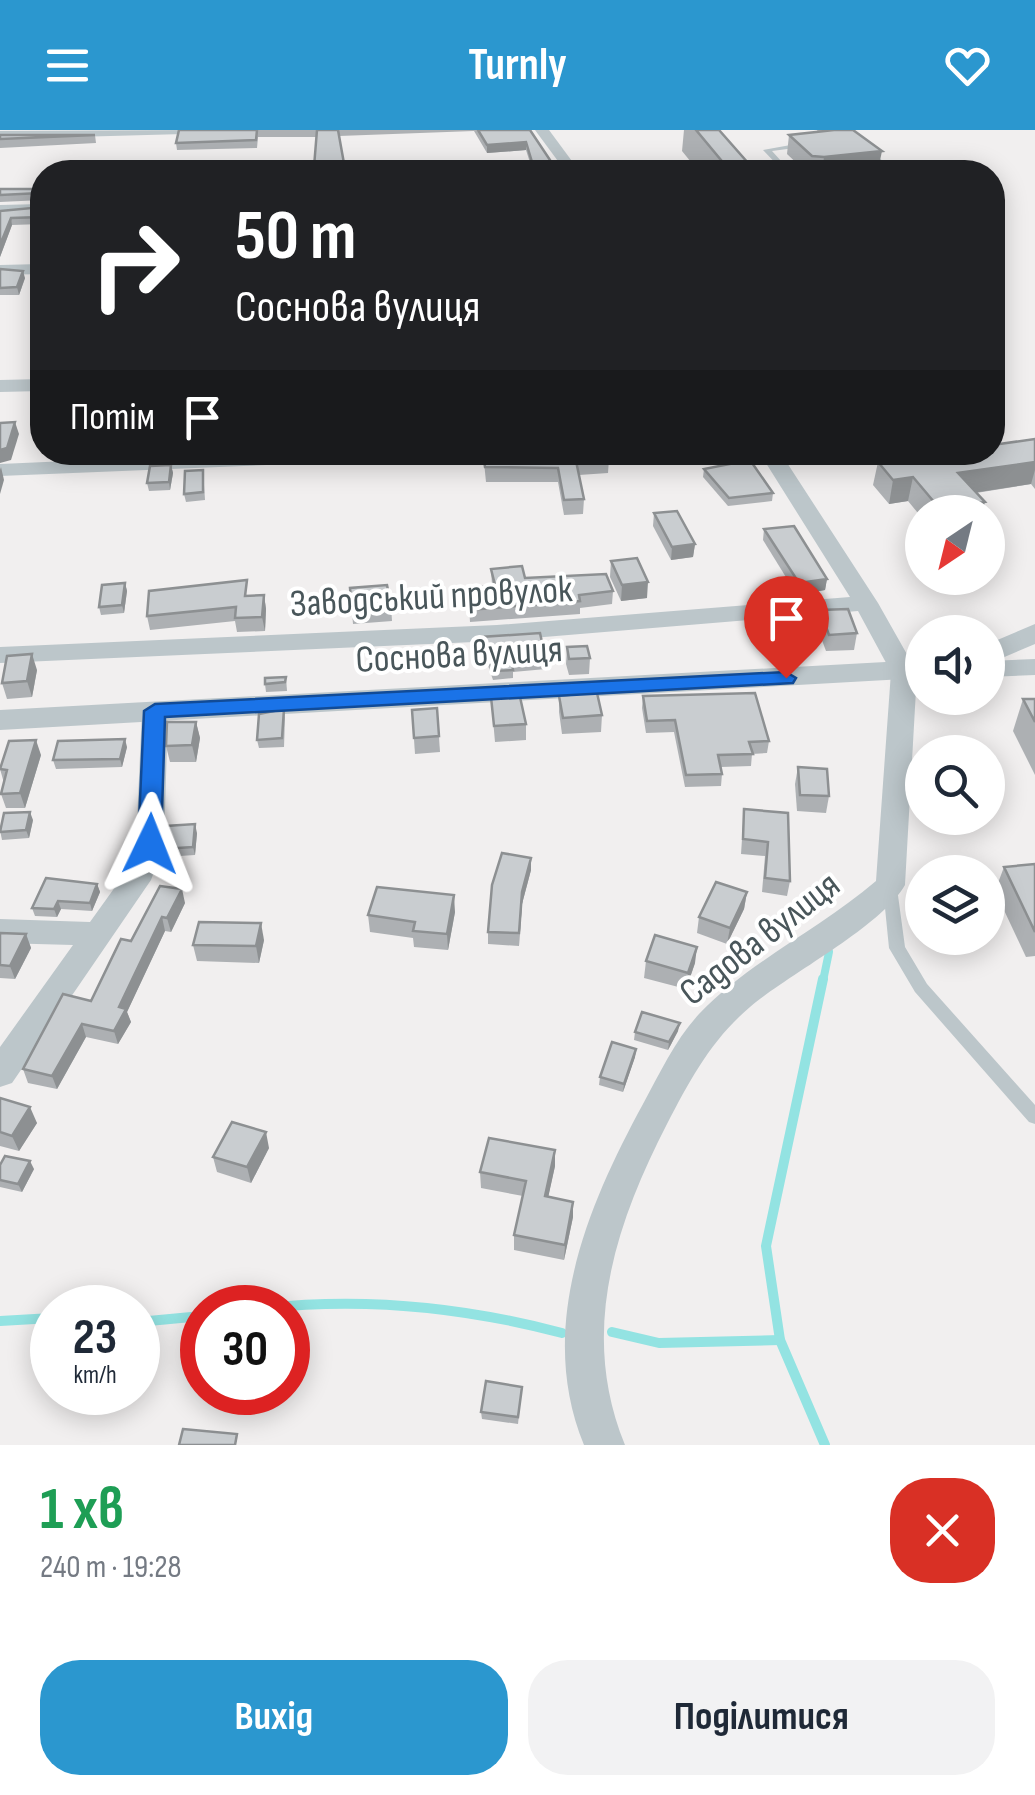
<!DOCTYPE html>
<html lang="uk">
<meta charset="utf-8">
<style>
:root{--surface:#fff;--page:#f2f2f3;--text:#1f2937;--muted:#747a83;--accent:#2b97cf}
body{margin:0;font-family:"Sofia Sans Condensed",sans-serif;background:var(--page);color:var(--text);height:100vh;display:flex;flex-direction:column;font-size:38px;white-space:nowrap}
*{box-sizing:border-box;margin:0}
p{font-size:32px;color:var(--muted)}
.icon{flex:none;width:55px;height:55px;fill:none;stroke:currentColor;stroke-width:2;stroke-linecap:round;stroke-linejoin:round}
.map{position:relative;height:1315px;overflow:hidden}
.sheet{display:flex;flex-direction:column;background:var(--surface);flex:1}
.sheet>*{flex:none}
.top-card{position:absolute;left:30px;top:30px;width:975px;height:305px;border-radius:40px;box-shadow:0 5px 25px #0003;background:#202124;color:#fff;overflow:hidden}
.needle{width:65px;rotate:215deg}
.fabs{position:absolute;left:905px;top:365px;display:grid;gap:20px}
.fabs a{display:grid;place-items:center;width:100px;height:100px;border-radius:50%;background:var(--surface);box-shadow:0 5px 25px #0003;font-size:50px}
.speed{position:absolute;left:30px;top:1155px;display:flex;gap:20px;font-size:50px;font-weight:700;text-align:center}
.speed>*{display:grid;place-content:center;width:130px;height:130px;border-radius:50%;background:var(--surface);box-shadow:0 5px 25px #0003;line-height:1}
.speed small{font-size:25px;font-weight:400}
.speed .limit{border:15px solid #d22;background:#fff;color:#111}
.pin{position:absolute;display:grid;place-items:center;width:85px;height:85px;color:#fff;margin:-102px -42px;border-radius:50% 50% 50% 0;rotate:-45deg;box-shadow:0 0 10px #0007}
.pin .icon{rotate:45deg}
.me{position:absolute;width:110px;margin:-55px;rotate:2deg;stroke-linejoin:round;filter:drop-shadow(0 0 8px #0008)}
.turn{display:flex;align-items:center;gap:35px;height:210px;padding:0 40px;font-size:45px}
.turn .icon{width:130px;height:130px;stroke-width:2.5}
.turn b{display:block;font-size:70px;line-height:85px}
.then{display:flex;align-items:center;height:95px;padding:0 40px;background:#0003;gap:20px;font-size:38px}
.round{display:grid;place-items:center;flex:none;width:105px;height:105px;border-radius:40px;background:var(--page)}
.head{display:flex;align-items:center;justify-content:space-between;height:170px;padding:0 40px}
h1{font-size:60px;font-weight:700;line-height:75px;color:#1e9e55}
.action{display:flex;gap:20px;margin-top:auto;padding:20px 40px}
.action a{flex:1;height:115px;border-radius:40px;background:var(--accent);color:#fff;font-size:40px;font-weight:700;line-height:115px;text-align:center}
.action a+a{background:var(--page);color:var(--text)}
header{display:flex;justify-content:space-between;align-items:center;height:130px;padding:0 40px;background:var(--accent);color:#fff;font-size:45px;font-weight:700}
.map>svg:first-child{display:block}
</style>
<header><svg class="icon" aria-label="menu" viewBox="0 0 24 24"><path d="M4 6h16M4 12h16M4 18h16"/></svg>Turnly<svg class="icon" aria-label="heart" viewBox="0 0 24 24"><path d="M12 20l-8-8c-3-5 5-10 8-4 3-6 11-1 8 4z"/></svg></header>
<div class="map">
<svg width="1035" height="1315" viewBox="0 0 1035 1315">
<rect width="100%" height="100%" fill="#f1efef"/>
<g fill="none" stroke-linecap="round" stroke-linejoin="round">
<polyline stroke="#93e3e2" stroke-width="8" points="823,851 829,822"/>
<g stroke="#93e3e2" stroke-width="10">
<polyline points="823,849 766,1116 780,1210 825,1315"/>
<path d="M 265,1178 C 366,1167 464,1177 562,1203"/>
<polyline points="0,1191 52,1188"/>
<polyline points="138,1192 202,1186"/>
<polyline points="612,1202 659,1213 780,1210"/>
</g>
<g fill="#bcc6ca" fill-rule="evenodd">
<polygon points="807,12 811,14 810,16 772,21 791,42 784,42 763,20"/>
<polygon points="863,17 869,17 893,42 886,42 863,21"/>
<polygon points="890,753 895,754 897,758 905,817 927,854 1035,975 1035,994 1029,992 915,862 889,818 883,758 885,754"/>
</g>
<g fill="#bcc6ca" fill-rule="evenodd">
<polygon points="191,0 184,4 0,9 0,1"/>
<polygon points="535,0 549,0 580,42 566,42"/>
<polygon points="42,74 42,84 0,85 0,75"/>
<polygon points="42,134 42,144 0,145 0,135"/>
<polygon points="42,249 42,261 0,262 0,250"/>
<polygon points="272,322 447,322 437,328 0,346 0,334"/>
<path d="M 759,322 L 780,322 L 878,473 L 917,542 L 905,755 C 882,796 789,844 750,877 C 711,910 690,950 667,994 C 615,1095 579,1203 625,1315 L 584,1315 C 536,1198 587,1077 643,974 C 660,943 675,910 699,884 C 750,831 820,799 876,751 L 891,542 L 858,481 L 497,511 L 0,533 L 0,517 L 497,495 L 850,467 Z"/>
<polygon points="1035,529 1035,545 988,547 988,531"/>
<polygon points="155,572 168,581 164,714 151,750 12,953 0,957 0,917 73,815 0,813 0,789 90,792 123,746 136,714 142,581"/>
</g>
<g fill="#bcc6ca" fill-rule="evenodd">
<polygon points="1035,494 1035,514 988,534 988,514"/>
<polygon points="922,530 922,548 0,600 0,580"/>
</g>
</g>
<g fill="#adb0b3">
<polygon points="180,0 530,0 558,42 533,42 526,20 487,23 474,1 339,6 345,39 314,37 316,7 258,7 257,18 177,20 176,13"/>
<polygon points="684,0 719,0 756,42 699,42 682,21"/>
<polygon points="817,0 853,0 878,40 858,42 806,42 787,24 789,5 818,2"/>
<polygon points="0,5 95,5 96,13 0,18"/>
<polygon points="0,59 42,59 42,70 0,72"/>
<polygon points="42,77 42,94 12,95 0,127 0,81"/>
<polygon points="0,139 25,148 19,165 0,165"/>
<polygon points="1035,309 1035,359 1031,354 976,363 982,382 922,382 922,388 908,371 889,374 873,355 878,332"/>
<polygon points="483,322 608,322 609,329 608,343 579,345 584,369 583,384 564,385 558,352 486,352"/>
<polygon points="171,335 173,343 170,360 149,361 147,353"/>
<polygon points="704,339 773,363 772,371 728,376 703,347"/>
<polygon points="203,340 205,370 186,372 184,364"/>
<polygon points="654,383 695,414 693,427 671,430 653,396"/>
<polygon points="764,399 827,449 825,460 797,465 763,410"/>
<polygon points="611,431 647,468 621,471 610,447"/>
<polygon points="491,439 525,448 613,461 612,474 580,478 580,484 470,492 468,459 492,455"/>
<polygon points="125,453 127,461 124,483 101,485 99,477"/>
<polygon points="350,458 391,475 392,491 353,494"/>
<polygon points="249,465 264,465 266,479 265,501 237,502 235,491 150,500 147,486"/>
<polygon points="820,480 857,503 854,520 826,521 817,497"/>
<polygon points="481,507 546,531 546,539 513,542 513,548 493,550 481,515"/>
<polygon points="567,517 590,528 589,544 569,545 566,534"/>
<polygon points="37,540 32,567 7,569 2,553"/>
<polygon points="286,547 287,561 266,562 265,554"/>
<polygon points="575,555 602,585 601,602 562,604 559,582 559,566 575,565"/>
<polygon points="498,559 526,594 526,610 495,612 491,567 498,567"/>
<polygon points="643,566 769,611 767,623 752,624 751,636 721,637 722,644 721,656 685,657 674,602 646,603 642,578"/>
<polygon points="1023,569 1035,569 1035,645 1013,601"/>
<polygon points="437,578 440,622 415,624 412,580"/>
<polygon points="284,579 285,588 284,617 259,618 257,610"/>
<polygon points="196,592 200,608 196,632 170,632 166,616"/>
<polygon points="127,617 122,637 56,639 53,630"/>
<polygon points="41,625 25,678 6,678 1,664 4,653 0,639"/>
<polygon points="798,637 829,666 826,683 797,681 795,654"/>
<polygon points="744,679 788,683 790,751 787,766 762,762 765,726 741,724"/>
<polygon points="33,690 29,708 2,710 0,700"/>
<polygon points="197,703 195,725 164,727 162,719"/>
<polygon points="531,728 531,740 522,774 519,816 488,814 488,802"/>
<polygon points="1035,734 1035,826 1026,827 995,761 1004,737"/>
<polygon points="97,754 100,762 92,781 61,779 57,787 35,786 32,778"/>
<polygon points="160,756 185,773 171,802 165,801 127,882 131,892 118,914 86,907 57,959 28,953 23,939 91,871 131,811"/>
<polygon points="747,762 744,779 727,814 697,803 699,787"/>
<polygon points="455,782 448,820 414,817 413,808 370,802 368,785"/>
<polygon points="0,803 26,804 31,818 15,849 0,848"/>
<polygon points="264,810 259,833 197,831 193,815"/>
<polygon points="646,831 695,833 686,859 644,848"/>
<polygon points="678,901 668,920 634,910 635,902"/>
<polygon points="636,919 635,927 623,962 599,955 600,947"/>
<polygon points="0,968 37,993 19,1021 0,1016"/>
<polygon points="269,1018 251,1053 217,1042 213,1027"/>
<polygon points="555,1020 555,1036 548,1067 573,1087 564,1130 514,1120 514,1105 523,1066 481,1058 480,1042"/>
<polygon points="0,1035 34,1039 22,1062 0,1057"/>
<polygon points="522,1257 518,1294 482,1289 481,1282"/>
</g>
<g fill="#8d9092">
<polygon points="526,12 526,20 487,23 487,15"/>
<polygon points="882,21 878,40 858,42 822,42 824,27"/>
<polygon points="11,88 12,95 0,127 0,115"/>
<polygon points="23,141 25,148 19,165 17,157"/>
<polygon points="15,292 19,304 11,330 0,333 0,320"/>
<polygon points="1035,332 1035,340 1031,354 953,366 958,343"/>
<polygon points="171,335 173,343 170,360 169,352"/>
<polygon points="1,337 4,350 0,364 0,340"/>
<polygon points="913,347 908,371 889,374 893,350"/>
<polygon points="985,372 982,382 940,382 940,379"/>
<polygon points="695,414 693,427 671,430 672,417"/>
<polygon points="827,449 825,460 797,465 799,453"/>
<polygon points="648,452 647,468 621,471 622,455"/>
<polygon points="125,453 127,461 124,483 122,475"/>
<polygon points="264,465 266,479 265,501 262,487"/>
<polygon points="32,524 37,540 32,567 27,551"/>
<polygon points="196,592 200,608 196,632 192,615"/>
<polygon points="125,609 127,617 122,637 120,629"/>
<polygon points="36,610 41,625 25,678 20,663"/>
<polygon points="30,682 33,690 29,708 26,700"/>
<polygon points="195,694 197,703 195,725 193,717"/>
<polygon points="531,728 531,740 522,774 519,816 522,762"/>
<polygon points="97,754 100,762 92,781 90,773"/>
<polygon points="182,759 185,773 171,802 167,788"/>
<polygon points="747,762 744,779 727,814 730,798"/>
<polygon points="454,765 455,782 448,820 447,804"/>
<polygon points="58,771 61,779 57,787 54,779"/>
<polygon points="162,787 165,801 127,882 131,892 118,914 114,901 119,877"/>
<polygon points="261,793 264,810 259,833 256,816"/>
<polygon points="26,804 31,818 15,849 10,836"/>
<polygon points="697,817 695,833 686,859 688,843"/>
<polygon points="680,893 678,901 668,920 669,912"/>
<polygon points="82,894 86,907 57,959 52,946"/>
<polygon points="636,919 635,927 623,962 624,954"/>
<polygon points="30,977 37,993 19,1021 12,1006"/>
<polygon points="266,1002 269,1018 251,1053 247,1037"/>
<polygon points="555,1020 555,1036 545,1082 545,1066"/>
<polygon points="30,1031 34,1039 22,1062 18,1054"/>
<polygon points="573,1072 573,1087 564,1130 565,1115"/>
</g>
<g fill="#c9cdd0" stroke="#8d9092" stroke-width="2.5">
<polygon points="179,0 257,0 256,10 176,13"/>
<polygon points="317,0 338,0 345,39 362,38 362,42 278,42 278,38 314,37"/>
<polygon points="478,0 530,0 558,42 535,42 526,12 487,15"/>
<polygon points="696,0 719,0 756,42 731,42"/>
<polygon points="834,0 853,0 882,21 824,27 812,26 789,5"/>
<polygon points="0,5 95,5 0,9"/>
<polygon points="493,35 495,42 438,42 438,37"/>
<polygon points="0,59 42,59 42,71 40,63 0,65"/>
<polygon points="42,77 42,87 11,88 0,115 0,81"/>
<polygon points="0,139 23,141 17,157 0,158"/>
<polygon points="15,292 7,318 0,320 0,293"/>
<polygon points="1035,309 1035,332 958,343 985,372 940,379 913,347 893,350 878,332 940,322 992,322 992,315"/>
<polygon points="483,322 608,322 609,329 576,331 584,369 564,370 558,338 485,337"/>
<polygon points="750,330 773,363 729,368 704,339"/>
<polygon points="171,335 169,352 147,353 150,336"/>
<polygon points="203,340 203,362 184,364 185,341"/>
<polygon points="677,381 695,414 672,417 654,383"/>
<polygon points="794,396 827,449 799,453 764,399"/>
<polygon points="637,428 648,452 622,455 611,431"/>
<polygon points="522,436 525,448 606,444 613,461 579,465 580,471 469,480 468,459 495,455 491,439"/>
<polygon points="247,450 245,466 264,465 262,487 235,488 236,477 147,486 149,461"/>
<polygon points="125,453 122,475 99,477 102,455"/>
<polygon points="387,455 391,475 352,478 350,458"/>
<polygon points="848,479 857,503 829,505 820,480"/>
<polygon points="540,503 546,531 512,534 513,540 493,541 481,507"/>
<polygon points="587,516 590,528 569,529 567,517"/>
<polygon points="32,524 27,551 2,553 7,526"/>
<polygon points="286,547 285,552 265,554 265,548"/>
<polygon points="595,554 602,585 563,588 559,566 578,564 575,555"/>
<polygon points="518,558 526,594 494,596 491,567 499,567 498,559"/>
<polygon points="755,563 769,611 749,612 753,624 718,625 722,644 686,645 675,590 647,591 643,566"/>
<polygon points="1023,569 1035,569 1035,592"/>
<polygon points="437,578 439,606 414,608 412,580"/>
<polygon points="284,579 282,608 257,610 259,584"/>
<polygon points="167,592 196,592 192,615 166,616"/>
<polygon points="125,609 120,629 53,630 58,611"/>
<polygon points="36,610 20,663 1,664 7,640 0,639 9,611"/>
<polygon points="798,637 827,639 829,666 800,665"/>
<polygon points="744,679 788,683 790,751 765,748 768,712 743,709"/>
<polygon points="30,682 26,700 0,702 4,683"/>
<polygon points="195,694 193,717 162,719 166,696"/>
<polygon points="502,723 531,728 522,762 519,803 488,802 492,755"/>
<polygon points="1035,734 1035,802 1004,737"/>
<polygon points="46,748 97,754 90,773 58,771 54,779 32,778"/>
<polygon points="716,752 747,762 730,798 699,787"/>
<polygon points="160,756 182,759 167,788 162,787 119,877 126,879 114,901 82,894 52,946 23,939 63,864 91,871 121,809 131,811"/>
<polygon points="377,757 454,765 447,804 413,801 415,792 368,785"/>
<polygon points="199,792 261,793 256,816 193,815"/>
<polygon points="0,803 26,804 10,836 0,835"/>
<polygon points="655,805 697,817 688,843 646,831"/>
<polygon points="642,882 680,893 669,912 635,902"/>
<polygon points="612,912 636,919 624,954 600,947"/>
<polygon points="0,968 30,977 12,1006 0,1002"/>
<polygon points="232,992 266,1002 247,1037 213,1027"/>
<polygon points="489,1008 555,1020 545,1066 573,1072 565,1115 514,1105 526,1051 480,1042"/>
<polygon points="5,1026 30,1031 18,1054 0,1050 0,1035"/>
<polygon points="486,1251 522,1257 518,1287 481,1282"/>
<polygon points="183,1299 237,1304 235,1315 179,1315"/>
</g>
<polygon fill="#1a73e8" stroke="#114b97" stroke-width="2.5" points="786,542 796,548 793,553 165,587 161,714 150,722 138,714 144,581 155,574"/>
<g text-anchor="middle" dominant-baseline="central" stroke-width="8" stroke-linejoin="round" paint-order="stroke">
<g font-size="38" fill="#49565a" stroke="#fff">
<text transform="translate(431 467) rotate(-3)">Заводський провулок</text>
<text transform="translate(459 525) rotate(-3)">Соснова вулиця</text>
<text transform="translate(760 809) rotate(-38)">Садова вулиця</text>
</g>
</g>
</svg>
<div class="fabs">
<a><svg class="needle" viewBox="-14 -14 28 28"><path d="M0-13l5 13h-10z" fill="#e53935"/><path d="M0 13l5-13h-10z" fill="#747a83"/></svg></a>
<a><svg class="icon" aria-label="sound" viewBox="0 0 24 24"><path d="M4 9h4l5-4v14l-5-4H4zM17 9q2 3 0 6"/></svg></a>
<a><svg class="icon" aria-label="search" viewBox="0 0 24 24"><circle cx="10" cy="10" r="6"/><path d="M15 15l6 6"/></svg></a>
<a><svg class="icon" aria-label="layers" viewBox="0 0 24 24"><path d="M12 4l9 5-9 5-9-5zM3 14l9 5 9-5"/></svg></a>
</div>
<div class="speed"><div>23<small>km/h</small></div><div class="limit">30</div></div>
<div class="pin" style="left:786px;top:548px;background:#d93025"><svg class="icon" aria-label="arrive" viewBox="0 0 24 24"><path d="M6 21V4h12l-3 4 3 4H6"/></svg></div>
<svg class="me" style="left:150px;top:714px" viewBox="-20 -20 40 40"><path d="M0-17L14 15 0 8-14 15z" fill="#1a73e8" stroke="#fff" stroke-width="4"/></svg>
<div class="top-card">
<div class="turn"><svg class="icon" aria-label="right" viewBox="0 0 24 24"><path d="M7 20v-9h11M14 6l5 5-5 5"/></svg><div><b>50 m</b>Соснова вулиця</div></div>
<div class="then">Потім<svg class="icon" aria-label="arrive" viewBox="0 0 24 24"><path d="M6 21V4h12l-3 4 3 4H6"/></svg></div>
</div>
</div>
<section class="sheet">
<div class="head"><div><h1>1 хв</h1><p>240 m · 19:28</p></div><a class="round" style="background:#d93025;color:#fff"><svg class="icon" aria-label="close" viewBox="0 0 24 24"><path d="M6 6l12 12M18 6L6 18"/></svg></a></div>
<div class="action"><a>Вихід</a><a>Поділитися</a></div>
</section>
